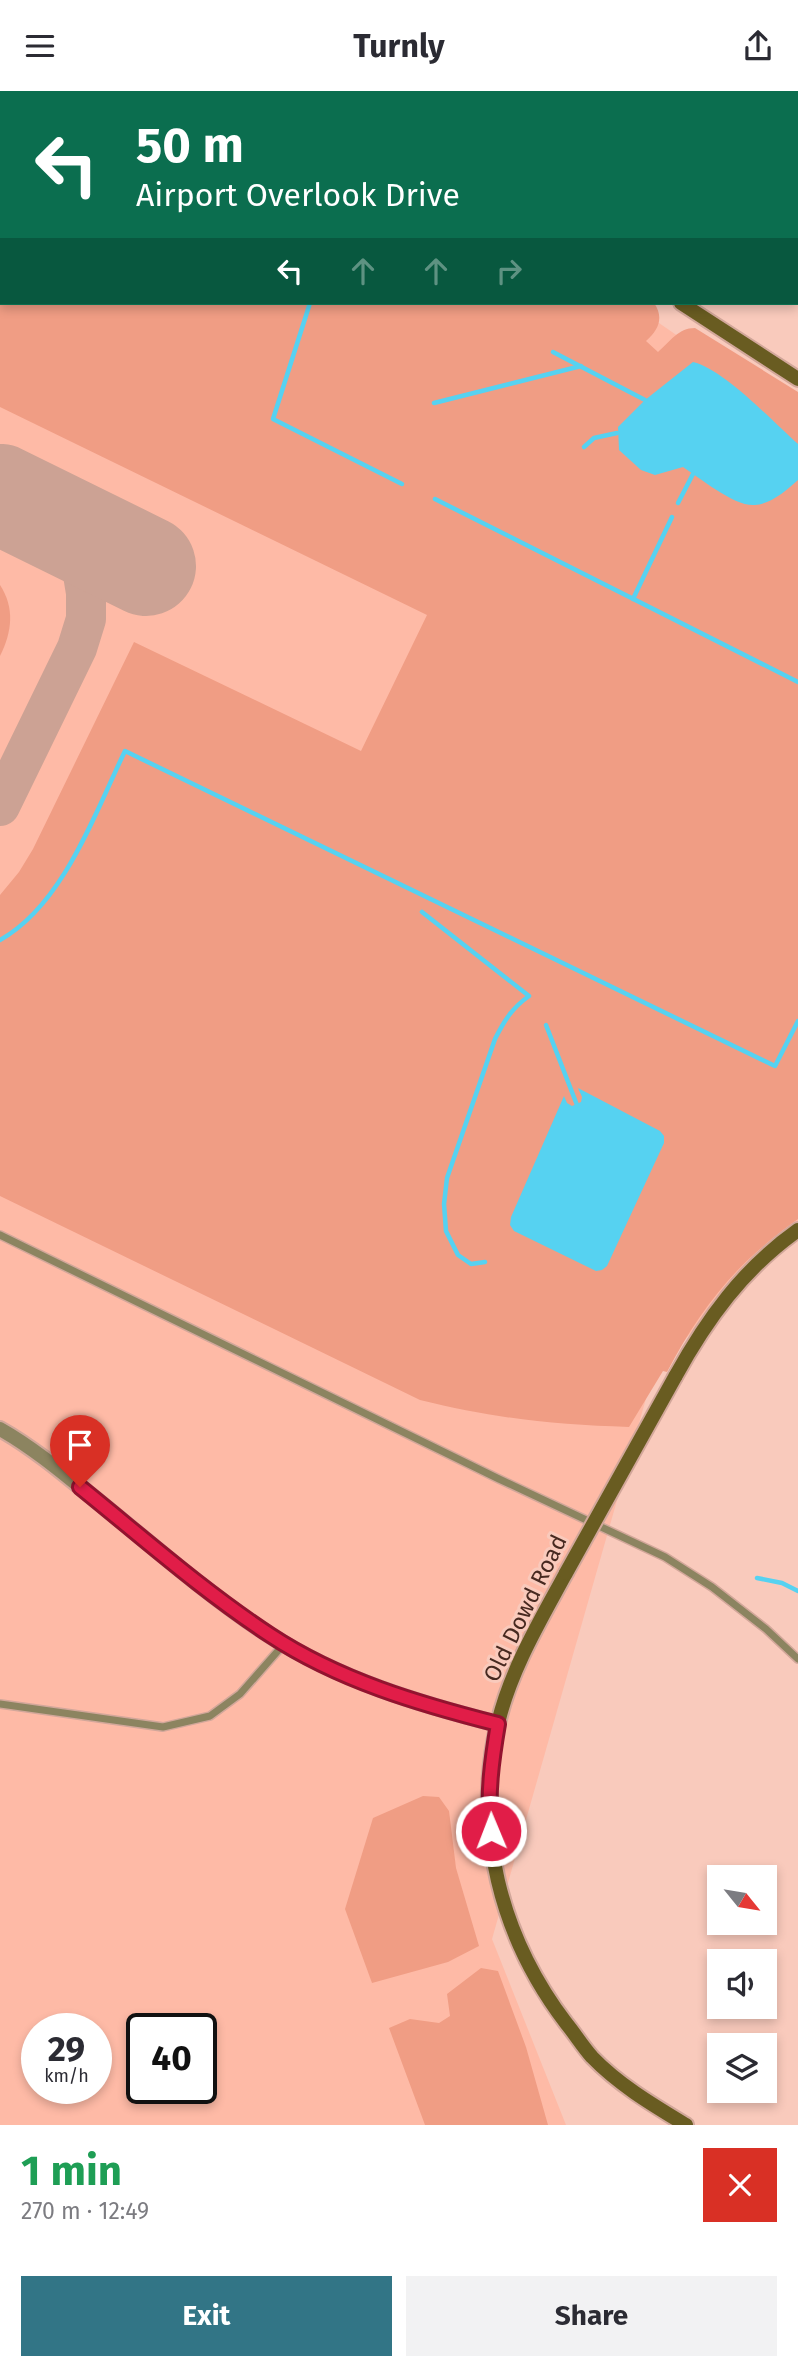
<!DOCTYPE html>
<meta charset="utf-8">
<style>
:root{--surface:#fff;--page:#f2f2f3;--text:#2b2b33;--muted:#7c7c81;--accent:#327586}
body{margin:0;font-family:"Fira Sans",sans-serif;background:var(--page);color:var(--text);height:100vh;display:flex;flex-direction:column;font-size:26px;white-space:nowrap}
*{box-sizing:border-box;margin:0}
p{font-size:23px;color:var(--muted)}
.icon{flex:none;width:38px;height:38px;fill:none;stroke:currentColor;stroke-width:2;stroke-linecap:round;stroke-linejoin:round}
.map{position:relative;height:2034px;overflow:hidden}
.panel{display:flex;flex-direction:column;background:var(--surface);flex:1}
.panel>*{flex:none}
.guide{position:absolute;left:0px;top:0px;width:798px;height:214px;box-shadow:0 4px 10px #0003;background:#0b6e4f;color:#fff;overflow:hidden}
.needle{width:46px;rotate:120deg}
.fabs{position:absolute;left:707px;top:1774px;display:grid;gap:14px}
.fabs a{display:grid;place-items:center;width:70px;height:70px;border-radius:0px;background:var(--surface);box-shadow:0 4px 10px #0003;font-size:35px}
.speed{position:absolute;left:21px;top:1922px;display:flex;gap:14px;font-size:35px;font-weight:700;text-align:center}
.speed>*{display:grid;place-content:center;width:91px;height:91px;border-radius:50%;background:var(--surface);box-shadow:0 4px 10px #0003;line-height:1}
.speed small{font-size:18px;font-weight:400}
.speed .limit{border:4px solid #111;border-radius:10px;background:#fff;color:#111}
.pin{position:absolute;display:grid;place-items:center;width:60px;height:60px;color:#fff;margin:-72px -30px;border-radius:50% 50% 50% 0;rotate:-45deg;box-shadow:0 0 7px #0007}
.pin .icon{rotate:45deg}
.me{position:absolute;width:77px;margin:-38px;rotate:359deg;stroke-linejoin:round;filter:drop-shadow(0 0 5px #0008)}
.turn{display:flex;align-items:center;gap:24px;height:147px;padding:0 21px;font-size:32px}
.turn .icon{width:91px;height:91px;stroke-width:2.5}
.turn b{display:block;font-size:49px;line-height:60px}
.lanes{display:flex;align-items:center;height:66px;padding:0 21px;background:#0003;justify-content:center;gap:35px;direction:ltr}
.lanes .off{opacity:.35}
.round{display:grid;place-items:center;flex:none;width:74px;height:74px;border-radius:0px;background:var(--page)}
.summary{display:flex;align-items:center;justify-content:space-between;height:119px;padding:0 21px}
h1{font-size:42px;font-weight:700;line-height:52px;color:#1e9e55}
.button{display:flex;gap:14px;margin-top:auto;padding:14px 21px}
.button a{flex:1;height:80px;border-radius:0px;background:var(--accent);color:#fff;font-size:28px;font-weight:700;line-height:80px;text-align:center}
.button a+a{background:var(--page);color:var(--text)}
header{display:flex;justify-content:space-between;align-items:center;height:91px;padding:0 21px;background:var(--surface);font-size:32px;font-weight:700}
.map>svg:first-child{display:block}
</style>
<header><svg class="icon" aria-label="menu" viewBox="0 0 24 24"><path d="M4 6h16M4 12h16M4 18h16"/></svg>Turnly<svg class="icon" aria-label="share" viewBox="0 0 24 24"><path d="M12 15V3M7 8l5-5 5 5M5 13v7h14v-7"/></svg></header>
<div class="map">
<svg width="798" height="2034" viewBox="0 0 798 2034">
<rect width="100%" height="100%" fill="#f9cabc"/>
<path fill="#febaa6" fill-rule="evenodd" d="M 0,0 L 2,212 L 630,212 L 798,328 L 798,1142 L 655,1276 L 492,1848 L 566,2034 L 0,2034 ZM 37,1937 L 96,1937 L 96,1997 L 37,1997 ZM 142,1937 L 201,1937 L 201,1997 L 142,1997 Z"/>
<g fill="#f09d84">
<path d="M 0,0 L 330,2 L 2,2 L 2,212 L 654,212 C 664,226 659,239 646,250 L 658,261 C 670,251 678,237 695,237 L 798,301 L 798,1128 C 736,1172 702,1215 667,1281 L 663,1280 L 629,1336 C 554,1334 493,1327 420,1309 L 0,1105 L 0,804 L 19,781 L 33,758 L 134,551 L 361,660 L 427,524 L 0,316 Z"/>
<path d="M 0,494 C 15,517 12,541 0,565 Z"/>
<polygon points="423,1705 439,1706 449,1720 456,1777 479,1855 448,1871 372,1892 345,1818 373,1727"/>
<polygon points="481,1877 498,1880 526,1956 548,2034 425,2034 389,1937 410,1928 439,1932 450,1925 447,1903"/>
</g>
<g fill="#56d2f1">
<path d="M 693,271 C 724,278 773,331 798,353 L 798,389 C 787,399 771,413 755,414 C 735,416 700,387 683,376 L 655,384 L 641,379 L 619,359 L 618,336 L 645,309 Z"/>
<polygon points="578,997 660,1040 664,1045 664,1052 607,1175 602,1179 596,1180 514,1140 510,1134 511,1126 564,1005 567,1012 572,1015 581,1011 582,1006"/>
</g>
<g fill="none" stroke-linecap="round" stroke-linejoin="round">
<g stroke="#56d2f1" stroke-width="4.5">
<polyline points="310,212 273,328 402,393"/>
<polyline points="553,261 645,309"/>
<polyline points="434,312 581,275"/>
<polyline points="584,356 594,347 617,342"/>
<polyline points="435,408 798,591"/>
<polyline points="678,412 693,383"/>
<polyline points="633,508 672,426"/>
<path d="M 422,821 L 529,905 C 512,917 504,930 495,948 L 447,1087 L 444,1113 L 446,1140 L 458,1164 L 471,1173 L 485,1171"/>
<path d="M 0,849 C 63,814 95,722 125,660 L 775,975 L 798,930"/>
<polyline points="546,934 577,1014"/>
<polyline points="757,1487 782,1492 798,1500"/>
</g>
<polyline stroke="#cca294" stroke-width="40" points="0,715 77,557 86,528 86,502 81,471 73,454 64,443 38,422"/>
<polyline stroke="#cca294" stroke-width="100" points="0,403 146,475"/>
<defs>
<g id="lane">
<polyline points="0,1144 499,1388 665,1466 712,1496 766,1538 798,1568"/>
<polyline points="0,1613 163,1636 210,1625 240,1603 284,1553"/>
</g>
<path id="street" d="M 0,1338 C 32,1356 62,1381 90,1404 C 149,1451 207,1504 271,1545 C 340,1589 419,1613 498,1633"/>
<g id="secondary">
<polyline points="347,0 350,2"/>
<polyline points="796,146 798,145"/>
<polyline points="681,212 798,288"/>
<path d="M 675,1286 C 707,1228 743,1178 798,1139"/>
<path d="M 566,1482 C 540,1530 511,1578 498,1632 C 473,1739 500,1845 566,1932 C 575,1943 583,1956 592,1966 C 619,1994 653,2014 686,2034"/>
</g>
<g id="highway">
<polyline points="697,0 700,2"/>
<polyline points="796,55 798,56"/>
</g>
</defs>
<use href="#lane" stroke="#d2a79a" stroke-width="10"/>
<use href="#street" stroke="#d2a79a" stroke-width="18"/>
<use href="#secondary" stroke="#d2a79a" stroke-width="18"/>
<use href="#highway" stroke="#d2a79a" stroke-width="24"/>
<use href="#lane" stroke="#8c8460" stroke-width="7"/>
<use href="#street" stroke="#8c8460" stroke-width="14"/>
<use href="#secondary" stroke="#695c21" stroke-width="14"/>
<use href="#highway" stroke="#302a0c" stroke-width="21"/>
<defs>
<polyline id="secondary-bridge" points="566,1482 675,1286"/>
</defs>
<use href="#secondary-bridge" stroke="#d2a79a" stroke-width="18" stroke-linecap="butt"/>
<use href="#secondary-bridge" stroke="#695c21" stroke-width="14"/>
</g>
<g fill="none" stroke-linecap="round" stroke-linejoin="round">
<defs>
<path id="route" d="M 80,1396 C 142,1446 203,1500 270,1544 C 338,1589 419,1613 498,1633 C 492,1668 487,1704 491,1740"/>
</defs>
<use href="#route" stroke="#92132f" stroke-width="18"/>
<use href="#route" stroke="#e11d48" stroke-width="12"/>
</g>
<g text-anchor="middle" dominant-baseline="central" stroke-width="6" stroke-linejoin="round" paint-order="stroke">
<g font-size="23" fill="#472920" stroke="#f9cabc">
<text transform="translate(525 1517) rotate(-64)">Old Dowd Road</text>
</g>
</g>
</svg>
<div class="fabs">
<a><svg class="needle" viewBox="-14 -14 28 28"><path d="M0-13l5 13h-10z" fill="#e53935"/><path d="M0 13l5-13h-10z" fill="#7c7c81"/></svg></a>
<a><svg class="icon" aria-label="sound" viewBox="0 0 24 24"><path d="M4 9h4l5-4v14l-5-4H4zM17 9q2 3 0 6"/></svg></a>
<a><svg class="icon" aria-label="layers" viewBox="0 0 24 24"><path d="M12 4l9 5-9 5-9-5zM3 14l9 5 9-5"/></svg></a>
</div>
<div class="speed"><div>29<small>km/h</small></div><div class="limit">40</div></div>
<div class="pin" style="left:80px;top:1396px;background:#d93025"><svg class="icon" aria-label="arrive" viewBox="0 0 24 24"><path d="M6 21V4h12l-3 4 3 4H6"/></svg></div>
<svg class="me" style="left:491px;top:1740px" viewBox="-20 -20 40 40"><circle r="17" fill="#e11d48" stroke="#fff" stroke-width="3"/><path d="M0-11L8 9 0 5-8 9z" fill="#fff"/></svg>
<div class="guide">
<div class="turn"><svg class="icon" aria-label="left" viewBox="0 0 24 24"><path d="M17 20v-9H6M10 6l-5 5 5 5"/></svg><div><b>50 m</b>Airport Overlook Drive</div></div>
<div class="lanes"><svg class="icon" aria-label="left" viewBox="0 0 24 24"><path d="M17 20v-9H6M10 6l-5 5 5 5"/></svg><svg class="icon off" aria-label="ahead" viewBox="0 0 24 24"><path d="M12 20V5M6 11l6-6 6 6"/></svg><svg class="icon off" aria-label="ahead" viewBox="0 0 24 24"><path d="M12 20V5M6 11l6-6 6 6"/></svg><svg class="icon off" aria-label="right" viewBox="0 0 24 24"><path d="M7 20v-9h11M14 6l5 5-5 5"/></svg></div>
</div>
</div>
<section class="panel">
<div class="summary"><div><h1>1 min</h1><p>270 m · 12:49</p></div><a class="round" style="background:#d93025;color:#fff"><svg class="icon" aria-label="close" viewBox="0 0 24 24"><path d="M6 6l12 12M18 6L6 18"/></svg></a></div>
<div class="button"><a>Exit</a><a>Share</a></div>
</section>
